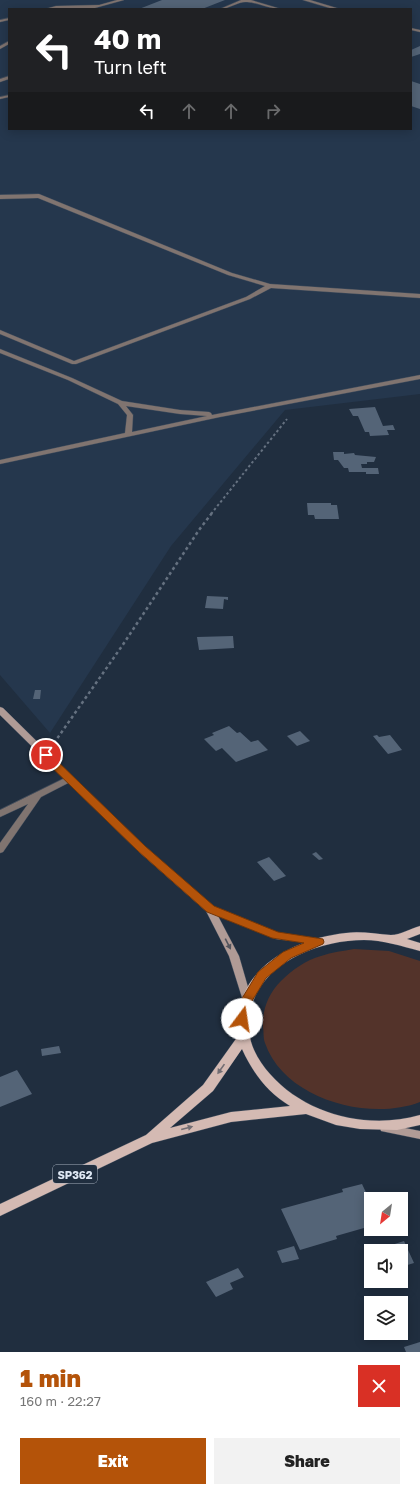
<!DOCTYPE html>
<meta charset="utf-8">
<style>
:root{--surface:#fff;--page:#f2f2f2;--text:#222;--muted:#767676;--accent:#b45309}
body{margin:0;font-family:"Golos Text",sans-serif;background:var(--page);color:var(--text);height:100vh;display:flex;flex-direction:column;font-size:15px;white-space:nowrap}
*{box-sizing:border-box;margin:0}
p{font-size:13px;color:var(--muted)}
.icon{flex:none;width:22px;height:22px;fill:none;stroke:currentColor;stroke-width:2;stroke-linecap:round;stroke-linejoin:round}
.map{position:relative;height:1352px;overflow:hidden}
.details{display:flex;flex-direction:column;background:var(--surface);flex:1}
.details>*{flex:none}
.hud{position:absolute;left:8px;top:8px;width:404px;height:122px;border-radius:0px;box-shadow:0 2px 10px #0003;background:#202124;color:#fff;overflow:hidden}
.needle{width:26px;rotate:210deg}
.buttons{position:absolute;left:364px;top:1192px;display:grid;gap:8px}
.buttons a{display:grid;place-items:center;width:44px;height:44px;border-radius:0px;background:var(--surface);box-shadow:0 2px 10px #0003;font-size:20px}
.pin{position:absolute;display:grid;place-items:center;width:34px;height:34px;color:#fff;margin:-17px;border:2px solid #fff;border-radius:50%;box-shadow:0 1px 4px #0007}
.me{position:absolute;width:44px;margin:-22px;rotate:14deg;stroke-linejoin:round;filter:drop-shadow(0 0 3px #0008)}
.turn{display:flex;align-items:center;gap:14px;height:84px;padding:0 20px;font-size:18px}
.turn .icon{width:52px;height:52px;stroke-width:2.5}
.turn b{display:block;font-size:28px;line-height:34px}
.lanes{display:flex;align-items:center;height:38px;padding:0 20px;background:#0003;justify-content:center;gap:20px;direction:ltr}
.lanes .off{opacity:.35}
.round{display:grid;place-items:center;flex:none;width:42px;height:42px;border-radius:0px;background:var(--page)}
.headline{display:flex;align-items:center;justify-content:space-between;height:68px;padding:0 20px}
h1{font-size:24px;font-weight:800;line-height:30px;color:var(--accent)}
.primary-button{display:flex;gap:8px;margin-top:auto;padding:8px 20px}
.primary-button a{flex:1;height:46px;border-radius:0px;background:var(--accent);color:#fff;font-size:16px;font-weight:800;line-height:46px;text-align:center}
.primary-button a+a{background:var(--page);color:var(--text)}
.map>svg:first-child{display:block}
</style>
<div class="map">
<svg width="420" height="1352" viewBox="0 0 420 1352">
<rect width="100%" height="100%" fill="#202e3f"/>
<path fill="#25374d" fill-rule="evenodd" d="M 0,0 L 420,0 L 420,394 L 285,410 L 171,546 L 50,733 L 0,675 ZM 9,9 L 411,9 L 411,129 L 9,129 Z"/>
<path fill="#53332a" d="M 354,949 L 389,951 L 420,961 L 420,1102 C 369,1122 284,1099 265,1043 C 263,1038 264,1032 263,1028 C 262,1010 268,994 281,981 C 292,970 306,960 321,956 C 332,952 343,951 354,949 Z"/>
<g fill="#546477">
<polygon points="162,0 225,0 202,9 139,9"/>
<polygon points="420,46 420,54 411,57 411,50"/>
<polygon points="411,81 420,84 420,109 411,106"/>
<polygon points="375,407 383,426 393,425 395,430 387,430 389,435 370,436 369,432 365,432 358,416 353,416 349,409"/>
<polygon points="333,452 344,452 344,454 354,453 355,455 376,457 374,462 367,462 367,464 361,464 362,468 378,468 379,474 366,474 366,472 349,472 348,468 344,468 338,460 334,460"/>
<polygon points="307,503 331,503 331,505 337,505 339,519 315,519 314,515 308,515"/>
<polygon points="207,596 228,597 228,600 224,599 223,609 205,608"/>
<polygon points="233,636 234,648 199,650 197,637"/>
<polygon points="35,690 41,690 40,699 33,699"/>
<polygon points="229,726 237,733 240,732 251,742 258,740 268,750 236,762 222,748 216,751 204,739 214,735 212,733"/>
<polygon points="300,731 310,741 297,746 287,736"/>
<polygon points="377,735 379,737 390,735 402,750 388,754 373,736"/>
<polygon points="316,852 323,859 319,860 312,854"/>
<polygon points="269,857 286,876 274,881 257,862"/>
<polygon points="59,1046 61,1053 42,1056 41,1049"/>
<polygon points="17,1070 32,1094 0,1107 0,1077"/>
<polygon points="362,1184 371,1203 369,1205 371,1209 371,1226 336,1236 337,1239 300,1250 281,1209 343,1192 342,1189"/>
<polygon points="404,1241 414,1263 401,1267 401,1251 376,1251 376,1250"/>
<polygon points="294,1246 299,1259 282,1263 277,1251"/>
<polygon points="238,1268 244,1277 230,1283 233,1289 216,1297 206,1282"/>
<polygon points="420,1342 420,1352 406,1352 404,1347"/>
</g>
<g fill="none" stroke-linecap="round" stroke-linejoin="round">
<defs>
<g id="lane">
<polygon points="117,0 124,0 95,8 45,9 56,6 99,5"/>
<path d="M 241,0 L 251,0 L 281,9 C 269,9 259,3 247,2 C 239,1 229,9 220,9 Z"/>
<polygon points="303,0 310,0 340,9 333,9"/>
<polygon points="9,18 9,20 0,22 0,20"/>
<polygon points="411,28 420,30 420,32 411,30"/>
<polygon points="9,41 9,44 0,49 0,46"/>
<polygon points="9,76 9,79 0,82 0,79"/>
<polygon points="9,95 9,97 0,99 0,97"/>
<polygon points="39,194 232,273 270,284 420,294 420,298 271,288 250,299 76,364 72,364 0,334 0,330 74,361 246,297 265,286 228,275 38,198 0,199 0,195"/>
<path d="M 0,349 L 72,378 L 122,401 L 180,410 L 209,412 L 211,413 L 212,415 L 420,375 L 420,379 L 220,417 L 0,464 L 0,460 L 125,433 L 127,415 L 118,404 L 68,380 L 0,353 ZM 126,406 L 180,414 L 207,416 L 132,432 L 133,415 Z"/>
</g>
<polygon id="street" points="69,776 72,777 73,779 72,781 41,797 3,852 0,853 0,843 28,804 0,817 0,810"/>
<g id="secondary">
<polygon points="0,707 3,708 144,847 213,907 277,933 322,939 324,941 322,943 319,944 276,939 218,916 239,956 252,1001 250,1004 247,1005 244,1004 229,956 206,911 138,851 0,715"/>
<polygon points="385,1124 420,1131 420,1139 381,1131 380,1128 381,1125"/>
</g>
<path id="primary" d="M 420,926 L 420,934 L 407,939 L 420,943 L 420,951 C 401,946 383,940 364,940 C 310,940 240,972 250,1037 C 252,1050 261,1064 270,1074 C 306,1115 368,1130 420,1115 L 420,1125 L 397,1130 L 360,1129 L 336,1125 L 306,1114 L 231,1122 L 152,1143 L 0,1216 L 0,1204 L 146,1135 L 203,1085 L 238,1036 C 231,972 290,939 346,933 C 361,931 375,934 391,935 C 400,935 412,928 420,926 ZM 242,1049 C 253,1073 267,1092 290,1106 L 231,1112 L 170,1128 L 213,1091 Z"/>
</defs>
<use href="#lane" stroke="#3f4c5c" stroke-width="1"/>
<use href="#street" stroke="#3f4c5c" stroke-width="1"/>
<use href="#secondary" stroke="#3f4c5c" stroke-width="1"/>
<use href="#primary" stroke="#3f4c5c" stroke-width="1"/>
<polyline stroke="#657180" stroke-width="2" stroke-dasharray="2.5 2.5" stroke-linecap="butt" points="211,514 287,419"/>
<polyline stroke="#657180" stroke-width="2.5" stroke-dasharray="3 3" stroke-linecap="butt" points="54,743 122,646 199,530 212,513"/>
<use href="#lane" fill="#807470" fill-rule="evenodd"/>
<use href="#street" fill="#807470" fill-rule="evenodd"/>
<use href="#secondary" fill="#b09b96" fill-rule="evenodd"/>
<use href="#primary" fill="#d4bab3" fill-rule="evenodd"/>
</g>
<defs><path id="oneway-solid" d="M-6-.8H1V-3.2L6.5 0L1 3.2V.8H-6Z"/></defs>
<use fill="#52545d" href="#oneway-solid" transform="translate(228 944) rotate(63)"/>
<g fill="#716d73">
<use href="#oneway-solid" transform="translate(221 1069) rotate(125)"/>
<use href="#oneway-solid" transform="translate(187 1128) rotate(-15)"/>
</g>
<polygon fill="#b45309" stroke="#753606" points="46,752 49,753 145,846 214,906 278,932 323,939 324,942 323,944 291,958 266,978 252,1001 246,1022 242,1023 239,1022 237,1019 241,1000 258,972 283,952 304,943 272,938 207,912 138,851 42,758 41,755"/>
<g text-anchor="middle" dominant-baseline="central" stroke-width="4" stroke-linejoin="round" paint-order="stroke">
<rect fill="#202e3f" stroke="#a6b0be" stroke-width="1" x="53" y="1165" width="44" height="18" rx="3"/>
<g font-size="11" font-weight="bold" fill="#dfe8f4">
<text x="75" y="1174">SP362</text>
</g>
</g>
</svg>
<div class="buttons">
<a><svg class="needle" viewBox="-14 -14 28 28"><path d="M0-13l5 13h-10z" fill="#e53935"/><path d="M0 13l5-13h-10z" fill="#767676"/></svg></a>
<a><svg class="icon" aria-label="sound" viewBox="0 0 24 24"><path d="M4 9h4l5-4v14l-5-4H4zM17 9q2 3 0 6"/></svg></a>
<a><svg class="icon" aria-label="layers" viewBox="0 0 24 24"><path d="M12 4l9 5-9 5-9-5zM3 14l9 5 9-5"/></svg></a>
</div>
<div class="pin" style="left:46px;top:755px;background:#d93025"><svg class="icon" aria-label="arrive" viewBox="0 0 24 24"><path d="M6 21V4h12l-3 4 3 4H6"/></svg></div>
<svg class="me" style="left:242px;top:1019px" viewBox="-20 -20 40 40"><circle r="19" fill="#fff"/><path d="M0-13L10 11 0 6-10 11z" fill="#b45309"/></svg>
<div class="hud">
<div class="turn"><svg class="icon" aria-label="left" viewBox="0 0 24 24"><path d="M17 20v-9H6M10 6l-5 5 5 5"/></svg><div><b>40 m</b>Turn left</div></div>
<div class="lanes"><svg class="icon" aria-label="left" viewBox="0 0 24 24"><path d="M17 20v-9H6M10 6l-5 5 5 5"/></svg><svg class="icon off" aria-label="ahead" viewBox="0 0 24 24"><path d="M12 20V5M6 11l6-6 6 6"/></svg><svg class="icon off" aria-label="ahead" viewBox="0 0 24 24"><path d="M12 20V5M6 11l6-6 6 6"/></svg><svg class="icon off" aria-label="right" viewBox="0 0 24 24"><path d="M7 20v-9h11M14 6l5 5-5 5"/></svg></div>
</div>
</div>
<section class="details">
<div class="headline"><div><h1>1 min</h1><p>160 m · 22:27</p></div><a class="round" style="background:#d93025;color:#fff"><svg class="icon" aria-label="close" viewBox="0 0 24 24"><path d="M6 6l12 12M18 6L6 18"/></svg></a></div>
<div class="primary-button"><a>Exit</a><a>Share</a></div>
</section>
